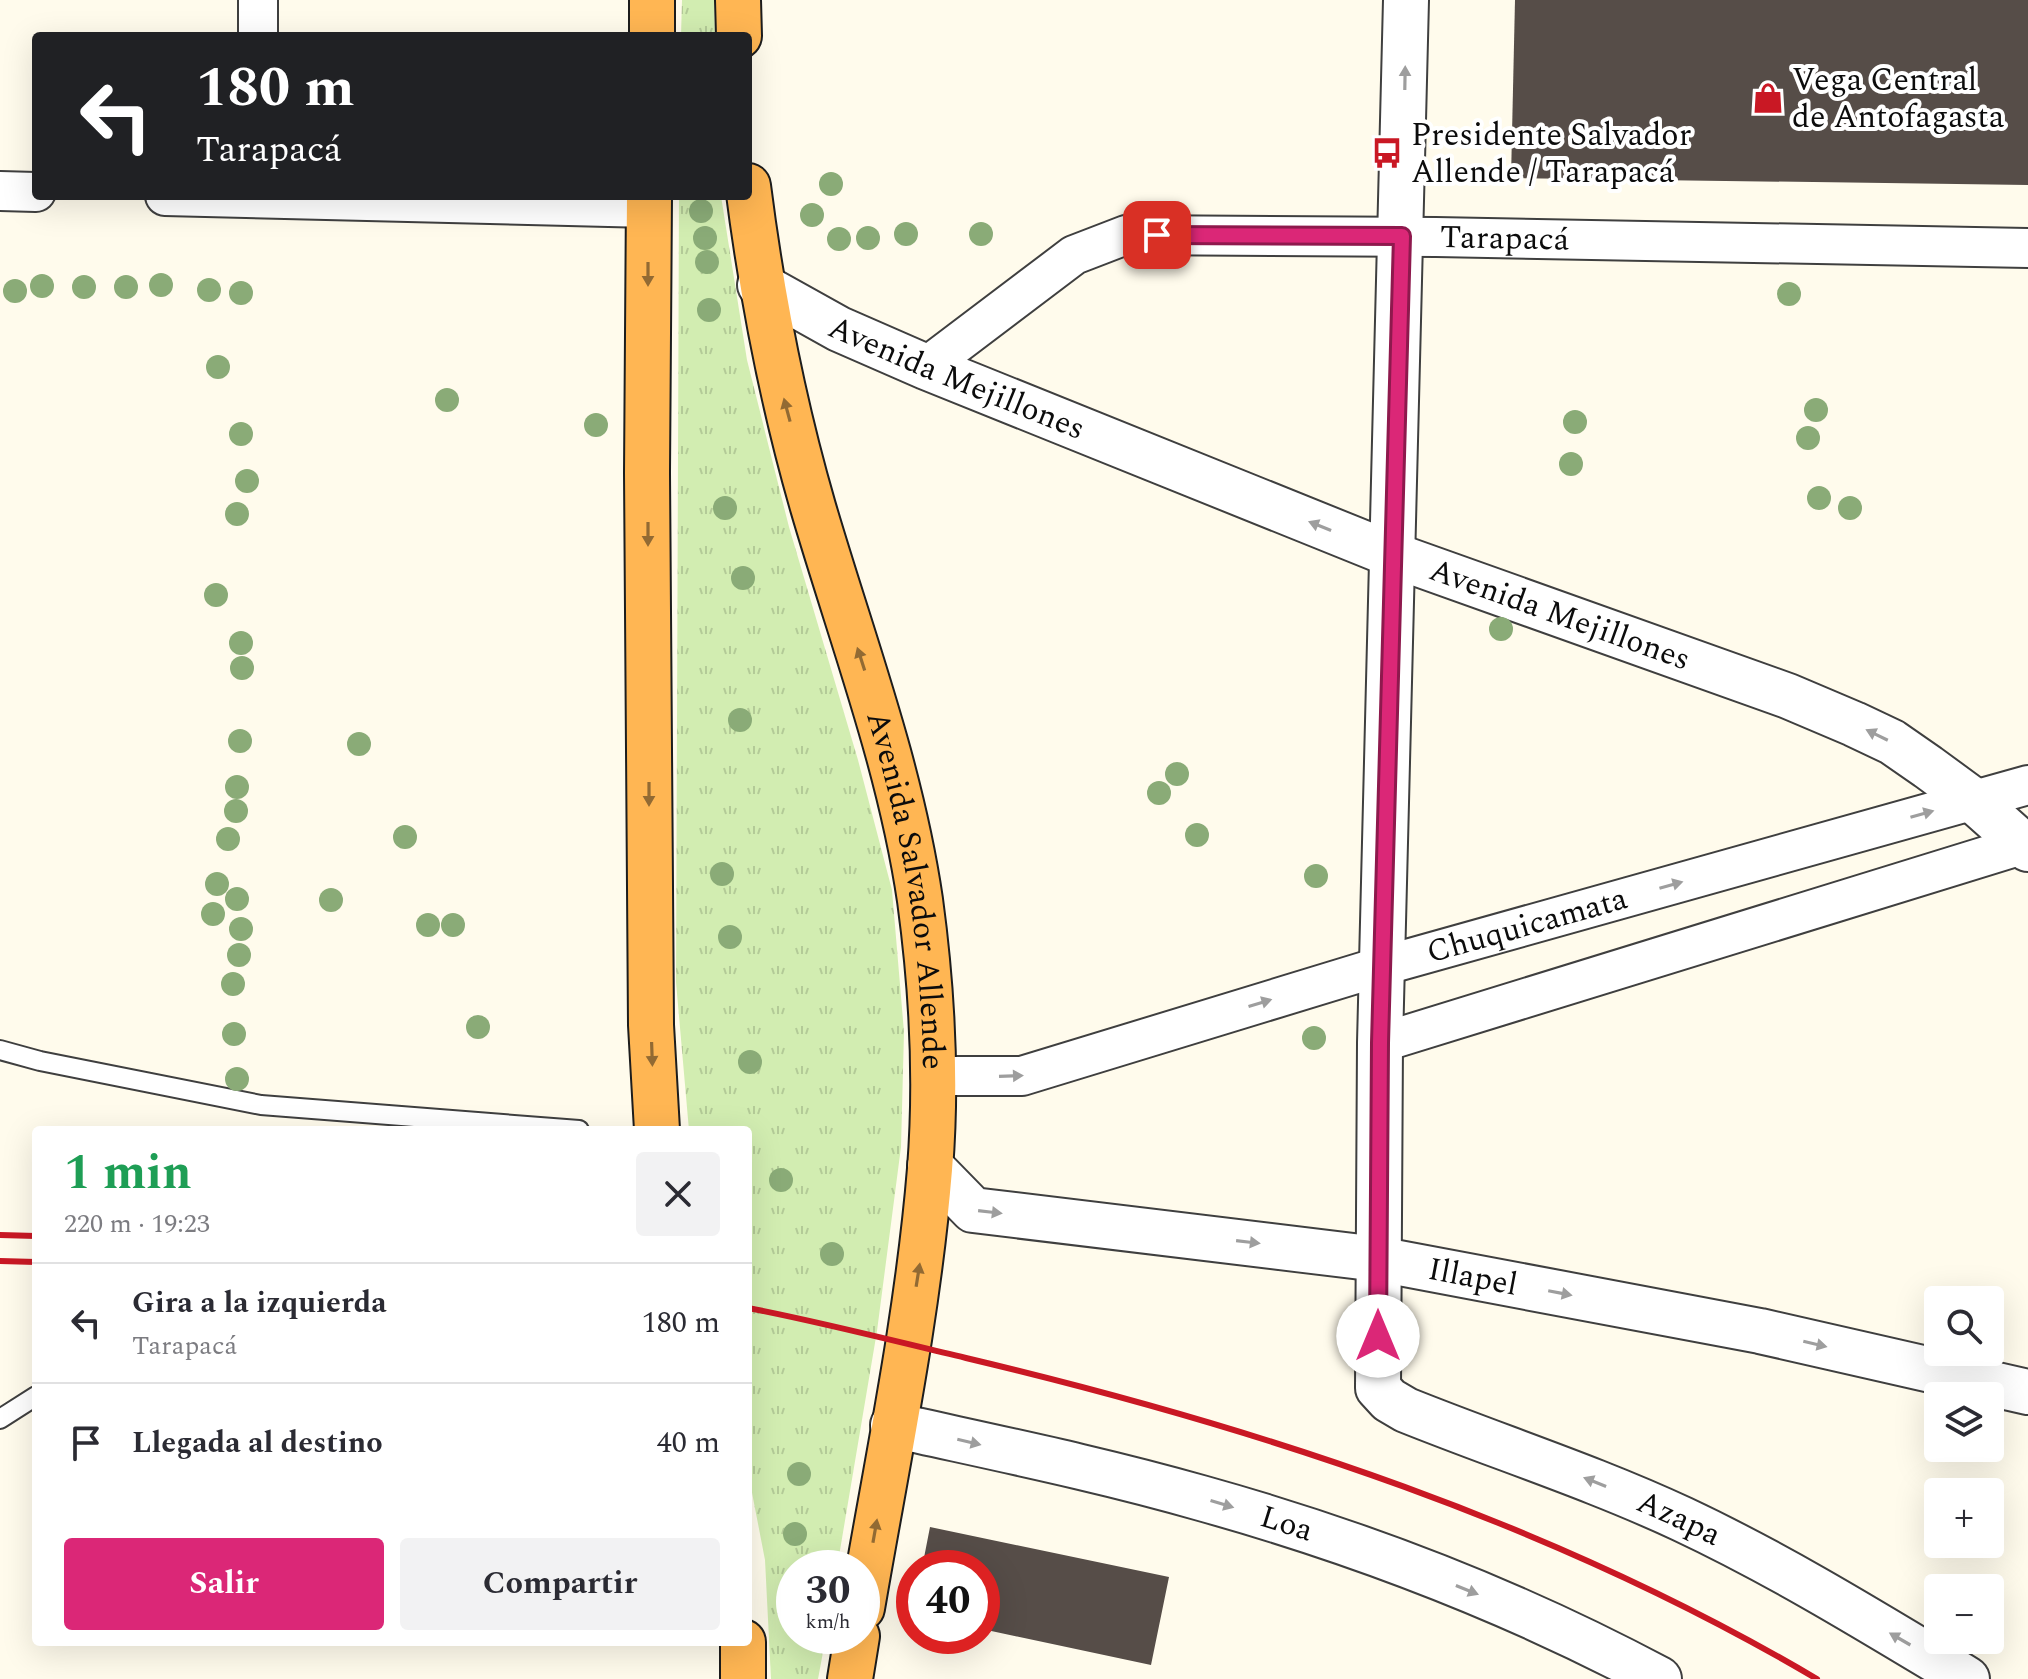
<!DOCTYPE html>
<html lang="es">
<meta charset="utf-8">
<style>
:root{--surface:#fff;--page:#f2f2f3;--text:#2b2b33;--muted:#7c7c81;--line:#e1e1e2;--accent:#db2777}
body{margin:0;font-family:Spectral,serif;background:var(--page);color:var(--text);height:100vh;display:flex;flex-direction:column;font-size:30px;white-space:nowrap}
*{box-sizing:border-box;margin:0}
p{font-size:26px;color:var(--muted)}
.icon{flex:none;width:44px;height:44px;fill:none;stroke:currentColor;stroke-width:2;stroke-linecap:round;stroke-linejoin:round}
.map{position:relative;flex:1;overflow:hidden}
.drawer{position:absolute;left:32px;top:1126px;width:720px;height:520px;display:flex;flex-direction:column;background:var(--surface);border-radius:8px;box-shadow:0 8px 32px #0002}
.drawer>*{flex:none}
.top-card{position:absolute;left:32px;top:32px;width:720px;height:168px;border-radius:8px;box-shadow:0 8px 32px #0002;background:#202124;color:#fff;overflow:hidden}
.controls{position:absolute;left:1924px;top:1286px;display:grid;gap:16px}
.controls a{display:grid;place-items:center;width:80px;height:80px;border-radius:8px;background:var(--surface);box-shadow:0 8px 32px #0002;font-size:40px}
.speed{position:absolute;left:776px;top:1550px;display:flex;gap:16px;font-size:40px;font-weight:700;text-align:center}
.speed>*{display:grid;place-content:center;width:104px;height:104px;border-radius:50%;background:var(--surface);box-shadow:0 8px 32px #0002;line-height:1}
.speed small{font-size:20px;font-weight:400}
.speed .limit{border:12px solid #d22;background:#fff;color:#111}
.pin{position:absolute;display:grid;place-items:center;width:68px;height:68px;color:#fff;margin:-34px;border-radius:16px;box-shadow:0 4px 12px #0006}
.me{position:absolute;width:88px;margin:-44px;rotate:0deg;stroke-linejoin:round;filter:drop-shadow(0 0 6px #0008)}
.turn{display:flex;align-items:center;gap:28px;height:168px;padding:0 32px;font-size:36px}
.turn .icon{width:104px;height:104px;stroke-width:2.5}
.turn b{display:block;font-size:56px;line-height:68px}
.round{display:grid;place-items:center;flex:none;width:84px;height:84px;border-radius:8px;background:var(--page)}
.head{display:flex;align-items:center;justify-content:space-between;height:136px;padding:0 32px}
h1{font-size:48px;font-weight:700;line-height:60px;color:#1e9e55}
.button{display:flex;gap:16px;margin-top:auto;padding:16px 32px}
.button a{flex:1;height:92px;border-radius:8px;background:var(--accent);color:#fff;font-size:32px;font-weight:700;line-height:92px;text-align:center}
.button a+a{background:var(--page);color:var(--text)}
ul{padding:0;list-style:none}
li{display:flex;align-items:center;gap:24px;height:120px;padding:0 32px;border-top:2px solid var(--line)}
li div{flex:1}
li b{display:block;font-size:30px}
li em{font-style:normal}
.map>svg:first-child{display:block}
</style>
<div class="map">
<svg width="2028" height="1679" viewBox="0 0 2028 1679">
<defs>
<pattern id="grass-tufts" width="24" height="20" patternUnits="userSpaceOnUse" patternTransform="scale(2)"><rect width="24" height="20" fill="#d2edb1"/><path d="M3 7l-1-3M5 7V3M7 7l1-3M15 17l-1-3M17 17v-4M19 17l1-3" fill="none" stroke="#b3ca97"/></pattern>
</defs>
<rect width="100%" height="100%" fill="#fffbec"/>
<g fill="url(#grass-tufts)">
<polygon points="682,0 714,0 715,36 681,36"/>
<polygon points="679,196 721,196 747,360 789,527 858,760 892,890 904,1032 901,1147 877,1331 837,1568 794,1568 794,1636 826,1636 818,1679 771,1679 765,1560 748,1472 748,1130 689,1130 688,1119 676,982"/>
</g>
<g fill="#564d48">
<polygon points="1515,0 2028,0 2028,185 1511,178"/>
<polygon points="930,1527 1169,1577 1151,1665 982,1629 982,1568 922,1568"/>
</g>
<g fill="none" stroke-linecap="round" stroke-linejoin="round">
<defs>
<g id="service">
<polyline points="0,1050 40,1061 261,1105 579,1130"/>
<polyline points="0,1419 36,1396"/>
</g>
<g id="minor">
<polyline points="258,36 258,0"/>
<polyline points="0,191 36,192"/>
<polyline points="165,196 649,208"/>
<path id="s1" d="M 926,367 L 1074,255 L 1126,235 L 1436,237 L 2028,248"/>
<polyline points="1380,1043 2028,843"/>
<path id="s2" d="M 933,1076 L 1022,1076 L 1382,966 L 2028,785"/>
</g>
<g id="tertiary">
<path id="s3" d="M 1406,0 L 1380,1043 L 1378,1388 L 1389,1400 L 1406,1410 C 1498,1447 1592,1477 1682,1519 C 1780,1565 1874,1623 1967,1679"/>
<path id="s4" d="M 760,285 L 839,329 L 926,367 L 1393,555 L 1788,696 L 1854,724 L 1892,742 L 1928,767 L 1973,800 L 2028,849"/>
<path id="s5" d="M 930,1166 L 973,1210 L 1378,1259 L 1760,1331 L 2028,1392"/>
<path id="s6" d="M 893,1425 C 996,1448 1100,1469 1201,1498 C 1359,1542 1515,1602 1659,1679"/>
</g>
<g id="trunk">
<polyline points="738,0 739,36"/>
<polyline points="652,36 652,0"/>
<path id="s7" d="M 748,186 C 762,296 782,400 813,507 C 851,637 900,764 920,900 C 932,988 937,1080 930,1169 C 918,1316 887,1462 862,1608"/>
<polyline points="649,196 647,473 651,1025 657,1130"/>
<polyline points="743,1642 743,1679"/>
<polyline points="850,1679 857,1636"/>
</g>
</defs>
<use href="#service" stroke="#3f3f3f" stroke-width="22"/>
<use href="#minor" stroke="#3f3f3f" stroke-width="42"/>
<use href="#tertiary" stroke="#3f3f3f" stroke-width="48"/>
<use href="#trunk" stroke="#1d1d1d" stroke-width="48"/>
<use href="#service" stroke="#fff" stroke-width="18"/>
<use href="#minor" stroke="#fff" stroke-width="38"/>
<use href="#tertiary" stroke="#fff" stroke-width="44"/>
<use href="#trunk" stroke="#ffb653" stroke-width="44"/>
<g stroke="#c91824" stroke-width="6">
<polyline points="0,1235 36,1236"/>
<polyline points="0,1261 36,1262"/>
<path d="M 748,1308 C 821,1322 894,1341 966,1358 C 1261,1428 1555,1524 1817,1679"/>
</g>
</g>
<g fill="#8aab77">
<circle cx="831" cy="184" r="12"/>
<circle cx="701" cy="211" r="12"/>
<circle cx="812" cy="215" r="12"/>
<circle cx="906" cy="234" r="12"/>
<circle cx="981" cy="234" r="12"/>
<circle cx="705" cy="238" r="12"/>
<circle cx="868" cy="238" r="12"/>
<circle cx="839" cy="239" r="12"/>
<circle cx="707" cy="262" r="12"/>
<circle cx="161" cy="285" r="12"/>
<circle cx="42" cy="286" r="12"/>
<circle cx="84" cy="287" r="12"/>
<circle cx="126" cy="287" r="12"/>
<circle cx="209" cy="290" r="12"/>
<circle cx="15" cy="291" r="12"/>
<circle cx="241" cy="293" r="12"/>
<circle cx="1789" cy="294" r="12"/>
<circle cx="709" cy="310" r="12"/>
<circle cx="218" cy="367" r="12"/>
<circle cx="447" cy="400" r="12"/>
<circle cx="1816" cy="410" r="12"/>
<circle cx="1575" cy="422" r="12"/>
<circle cx="596" cy="425" r="12"/>
<circle cx="241" cy="434" r="12"/>
<circle cx="1808" cy="438" r="12"/>
<circle cx="1571" cy="464" r="12"/>
<circle cx="247" cy="481" r="12"/>
<circle cx="1819" cy="498" r="12"/>
<circle cx="725" cy="508" r="12"/>
<circle cx="1850" cy="508" r="12"/>
<circle cx="237" cy="514" r="12"/>
<circle cx="743" cy="578" r="12"/>
<circle cx="216" cy="595" r="12"/>
<circle cx="1501" cy="629" r="12"/>
<circle cx="241" cy="643" r="12"/>
<circle cx="242" cy="668" r="12"/>
<circle cx="740" cy="720" r="12"/>
<circle cx="240" cy="741" r="12"/>
<circle cx="359" cy="744" r="12"/>
<circle cx="1177" cy="774" r="12"/>
<circle cx="237" cy="787" r="12"/>
<circle cx="1159" cy="793" r="12"/>
<circle cx="236" cy="811" r="12"/>
<circle cx="1197" cy="835" r="12"/>
<circle cx="405" cy="837" r="12"/>
<circle cx="228" cy="839" r="12"/>
<circle cx="722" cy="874" r="12"/>
<circle cx="1316" cy="876" r="12"/>
<circle cx="217" cy="884" r="12"/>
<circle cx="237" cy="899" r="12"/>
<circle cx="331" cy="900" r="12"/>
<circle cx="213" cy="914" r="12"/>
<circle cx="428" cy="925" r="12"/>
<circle cx="453" cy="925" r="12"/>
<circle cx="241" cy="929" r="12"/>
<circle cx="730" cy="937" r="12"/>
<circle cx="239" cy="955" r="12"/>
<circle cx="233" cy="984" r="12"/>
<circle cx="478" cy="1027" r="12"/>
<circle cx="234" cy="1034" r="12"/>
<circle cx="1314" cy="1038" r="12"/>
<circle cx="750" cy="1062" r="12"/>
<circle cx="237" cy="1079" r="12"/>
<circle cx="781" cy="1180" r="12"/>
<circle cx="832" cy="1254" r="12"/>
<circle cx="799" cy="1474" r="12"/>
<circle cx="795" cy="1534" r="12"/>
</g>
<defs><path id="oneway-solid" d="M-6-.8H1V-3.2L6.5 0L1 3.2V.8H-6Z" transform="scale(2)"/></defs>
<g fill="#9e9e9e">
<use href="#oneway-solid" transform="translate(1405 78) rotate(-89)"/>
<use href="#oneway-solid" transform="translate(1320 526) rotate(-158)"/>
<use href="#oneway-solid" transform="translate(1877 735) rotate(-154)"/>
<use href="#oneway-solid" transform="translate(1922 814) rotate(-16)"/>
<use href="#oneway-solid" transform="translate(1671 885) rotate(-16)"/>
<use href="#oneway-solid" transform="translate(1260 1003) rotate(-17)"/>
<use href="#oneway-solid" transform="translate(1011 1076) rotate(-2)"/>
<use href="#oneway-solid" transform="translate(990 1212) rotate(7)"/>
<use href="#oneway-solid" transform="translate(1248 1242) rotate(7)"/>
<use href="#oneway-solid" transform="translate(1560 1293) rotate(11)"/>
<use href="#oneway-solid" transform="translate(1815 1344) rotate(13)"/>
<use href="#oneway-solid" transform="translate(969 1442) rotate(13)"/>
<use href="#oneway-solid" transform="translate(1595 1482) rotate(-158)"/>
<use href="#oneway-solid" transform="translate(1222 1504) rotate(17)"/>
<use href="#oneway-solid" transform="translate(1467 1590) rotate(22)"/>
<use href="#oneway-solid" transform="translate(1900 1639) rotate(-150)"/>
</g>
<g fill="#926a33">
<use href="#oneway-solid" transform="translate(648 274) rotate(90)"/>
<use href="#oneway-solid" transform="translate(787 410) rotate(-105)"/>
<use href="#oneway-solid" transform="translate(648 534) rotate(90)"/>
<use href="#oneway-solid" transform="translate(861 659) rotate(-108)"/>
<use href="#oneway-solid" transform="translate(649 794) rotate(90)"/>
<use href="#oneway-solid" transform="translate(652 1054) rotate(88)"/>
<use href="#oneway-solid" transform="translate(918 1275) rotate(-81)"/>
<use href="#oneway-solid" transform="translate(875 1531) rotate(-80)"/>
</g>
<g fill="none" stroke-linecap="round" stroke-linejoin="round">
<defs>
<polyline id="route" points="1157,235 1402,236 1380,1043 1378,1336"/>
</defs>
<use href="#route" stroke="#8e194d" stroke-width="20"/>
<use href="#route" stroke="#db2777" stroke-width="14"/>
</g>
<defs>
<symbol id="shop-bare" viewBox="-9 -9 18 18"><path d="M-5-2.5h2.3a2.7 3.5 0 0 1 5.4 0H5L5.5 6h-11ZM-1.5-2.5h3a1.5 2.3 0 0 0-3 0Z" fill="#c91824" stroke="#fff" stroke-width="2.5" paint-order="stroke"/></symbol>
<symbol id="bus-bare" viewBox="-9 -9 18 18"><path d="M-5-6H5V4H4V6H2V4H-2V6H-4V4H-5ZM-3.5-4V0h7V-4ZM-3.5 1.2v1.5H-2V1.2ZM2 1.2v1.5H3.5V1.2Z" fill="#c91824" stroke="#fff" stroke-width="2.5" paint-order="stroke"/></symbol>
</defs>
<g fill-rule="evenodd">
<use href="#shop-bare" x="1746" y="76" width="44" height="44"/>
<use href="#bus-bare" x="1365" y="131" width="44" height="44"/>
</g>
<g text-anchor="middle" dominant-baseline="central" stroke-width="8" stroke-linejoin="round" paint-order="stroke">
<g font-size="32" fill="#0c0c0c" stroke="#fff" text-anchor="start">
<text x="1792" y="80">Vega Central<tspan x="1792" dy="37">de Antofagasta</tspan></text>
<text x="1411" y="135">Presidente Salvador<tspan x="1411" dy="37">Allende / Tarapacá</tspan></text>
</g>
<g font-size="32" fill="#0c0c0c" stroke="#fff">
<text stroke="none"><textPath href="#s1" startOffset="620">Tarapacá</textPath></text>
<text stroke="none"><textPath href="#s4" startOffset="218">Avenida Mejillones</textPath></text>
<text stroke="none"><textPath href="#s4" startOffset="866">Avenida Mejillones</textPath></text>
<text stroke="none"><textPath href="#s7" startOffset="724">Avenida Salvador Allende</textPath></text>
<text stroke="none"><textPath href="#s2" startOffset="616">Chuquicamata</textPath></text>
<text stroke="none"><textPath href="#s5" startOffset="566">Illapel</textPath></text>
<text stroke="none"><textPath href="#s3" startOffset="1718">Azapa</textPath></text>
<text stroke="none"><textPath href="#s6" startOffset="406">Loa</textPath></text>
</g>
</g>
</svg>
<div class="controls">
<a><svg class="icon" aria-label="search" viewBox="0 0 24 24"><circle cx="10" cy="10" r="6"/><path d="M15 15l6 6"/></svg></a>
<a><svg class="icon" aria-label="layers" viewBox="0 0 24 24"><path d="M12 4l9 5-9 5-9-5zM3 14l9 5 9-5"/></svg></a>
<a>+</a>
<a>−</a>
</div>
<div class="speed"><div>30<small>km/h</small></div><div class="limit">40</div></div>
<div class="pin" style="left:1157px;top:235px;background:#d93025"><svg class="icon" aria-label="arrive" viewBox="0 0 24 24"><path d="M6 21V4h12l-3 4 3 4H6"/></svg></div>
<svg class="me" style="left:1378px;top:1336px" viewBox="-20 -20 40 40"><circle r="19" fill="#fff"/><path d="M0-13L10 11 0 6-10 11z" fill="#db2777"/></svg>
<div class="top-card">
<div class="turn"><svg class="icon" aria-label="left" viewBox="0 0 24 24"><path d="M17 20v-9H6M10 6l-5 5 5 5"/></svg><div><b>180 m</b>Tarapacá</div></div>
</div>
<section class="drawer">
<div class="head"><div><h1>1 min</h1><p>220 m · 19:23</p></div><a class="round"><svg class="icon" aria-label="close" viewBox="0 0 24 24"><path d="M6 6l12 12M18 6L6 18"/></svg></a></div>
<ul>
<li><svg class="icon" aria-label="left" viewBox="0 0 24 24"><path d="M17 20v-9H6M10 6l-5 5 5 5"/></svg><div><b>Gira a la izquierda</b><p>Tarapacá</p></div><em>180 m</em></li>
<li><svg class="icon" aria-label="arrive" viewBox="0 0 24 24"><path d="M6 21V4h12l-3 4 3 4H6"/></svg><div><b>Llegada al destino</b></div><em>40 m</em></li>
</ul>
<div class="button"><a>Salir</a><a>Compartir</a></div>
</section>
</div>
